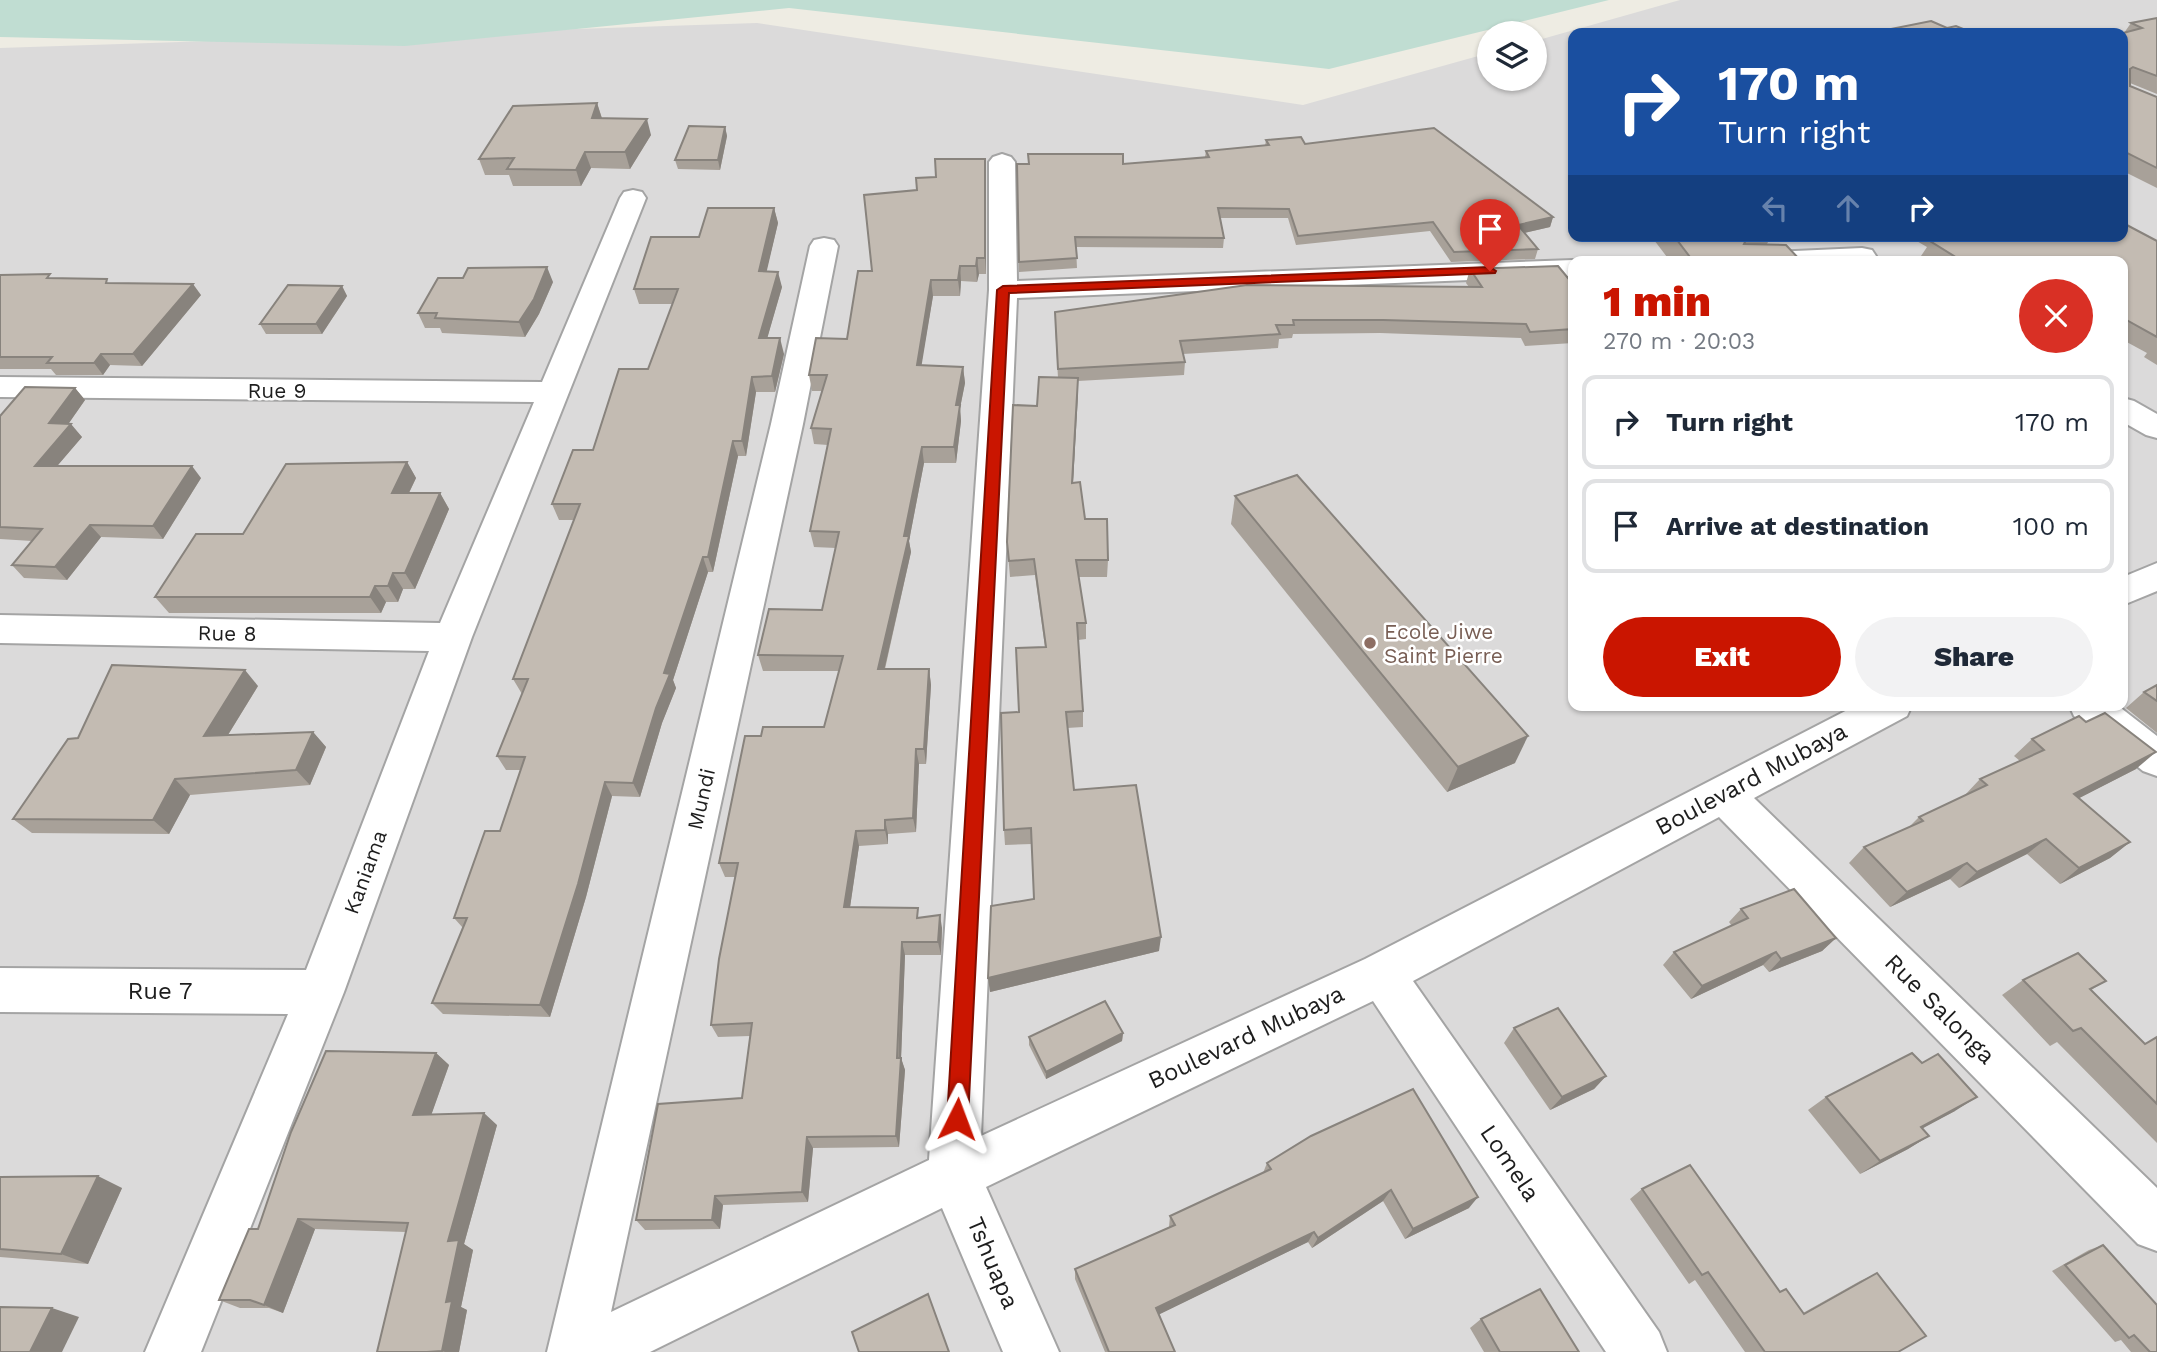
<!DOCTYPE html>
<meta charset="utf-8">
<style>
:root{--surface:#fff;--page:#f2f2f3;--text:#1f2937;--muted:#747a83;--line:#e0e1e3;--accent:#ca1500}
body{margin:0;font-family:"Work Sans",sans-serif;background:var(--page);color:var(--text);height:100vh;display:flex;flex-direction:column;font-size:26px;white-space:nowrap}
*{box-sizing:border-box;margin:0}
p{font-size:23px;color:var(--muted)}
.icon{flex:none;width:38px;height:38px;fill:none;stroke:currentColor;stroke-width:2;stroke-linecap:round;stroke-linejoin:round}
.map{position:relative;flex:1;overflow:hidden}
.sheet{position:absolute;left:1568px;top:256px;width:560px;height:455px;display:flex;flex-direction:column;background:var(--surface);border-radius:14px;box-shadow:0 2px 5px #0004}
.sheet>*{flex:none}
.guide{position:absolute;left:1568px;top:28px;width:560px;height:214px;border-radius:14px;box-shadow:0 2px 5px #0004;background:#1a4fa0;color:#fff;overflow:hidden}
.tools{position:absolute;left:1477px;top:21px;display:grid;gap:14px}
.tools a{display:grid;place-items:center;width:70px;height:70px;border-radius:50%;background:var(--surface);box-shadow:0 2px 5px #0004;font-size:35px}
.pin{position:absolute;display:grid;place-items:center;width:60px;height:60px;color:#fff;margin:-72px -30px;border-radius:50% 50% 50% 0;rotate:-45deg;box-shadow:0 0 7px #0007}
.pin .icon{rotate:45deg}
.me{position:absolute;width:77px;margin:-38px;rotate:3deg;stroke-linejoin:round;filter:drop-shadow(0 0 5px #0008)}
.turn{display:flex;align-items:center;gap:24px;height:147px;padding:0 35px;font-size:32px}
.turn .icon{width:91px;height:91px;stroke-width:2.5}
.turn b{display:block;font-size:49px;line-height:60px}
.lanes{display:flex;align-items:center;height:66px;padding:0 35px;background:#0003;justify-content:center;gap:35px;direction:ltr}
.lanes .off{opacity:.35}
.round{display:grid;place-items:center;flex:none;width:74px;height:74px;border-radius:37px;background:var(--page)}
.headline{display:flex;align-items:center;justify-content:space-between;height:119px;padding:0 35px}
h1{font-size:42px;font-weight:800;line-height:52px;color:var(--accent)}
.primary-button{display:flex;gap:14px;margin-top:auto;padding:14px 35px}
.primary-button a{flex:1;height:80px;border-radius:42px;background:var(--accent);color:#fff;font-size:28px;font-weight:800;line-height:80px;text-align:center}
.primary-button a+a{background:var(--page);color:var(--text)}
ul{padding:0;list-style:none}
li{display:flex;align-items:center;gap:21px;height:94px;margin:0 14px 10px;padding:0 21px;border:4px solid var(--line);border-radius:14px}
li div{flex:1}
li b{display:block;font-size:26px}
li em{font-style:normal}
.map>svg:first-child{display:block}
</style>
<div class="map">
<svg width="2157" height="1352" viewBox="0 0 2157 1352">
<rect width="100%" height="100%" fill="#eeece3"/>
<path fill="#dbdada" fill-rule="evenodd" d="M 1680,0 L 2157,0 L 2157,1352 L 0,1352 L 0,48 L 757,23 L 1303,105 L 1489,53 L 1489,79 L 1535,79 L 1535,41 ZM 1573,33 L 2123,33 L 2123,236 L 1573,236 ZM 1573,261 L 2123,261 L 2123,705 L 1573,705 Z"/>
<polygon fill="#c0ddd2" points="0,0 1609,0 1329,69 789,8 405,46 0,37"/>
<g fill="none" stroke-linecap="round" stroke-linejoin="round">
<defs>
<g id="street">
<polygon points="1002,154 1011,157 1015,162 1017,281 1573,260 1578,261 1573,261 1573,276 1017,298 981,1136 1365,959 1857,705 1912,705 1907,716 1754,798 2157,1188 2157,1251 2138,1244 1719,817 1413,981 1659,1332 1667,1352 1606,1352 1373,1001 986,1187 1059,1352 1003,1352 942,1208 650,1352 547,1352 771,424 810,246 814,240 824,238 834,240 838,246 803,424 611,1312 929,1160 989,290 989,162 993,157"/>
<polygon points="633,190 642,192 646,198 472,637 344,992 201,1352 145,1352 288,1014 0,1012 0,968 306,970 429,651 0,643 0,615 440,623 534,402 0,397 0,377 542,382 620,198 624,192"/>
<polygon points="1862,248 1872,250 1876,256 1873,261 1737,261 1741,255 1751,253"/>
<polygon points="2123,398 2134,401 2157,414 2157,438 2146,435 2123,422"/>
<polygon points="2157,563 2157,591 2123,605 2123,577"/>
<polygon points="2069,705 2117,705 2157,736 2157,776 2143,771 2074,716"/>
</g>
</defs>
<use href="#street" stroke="#a4a4a4" stroke-width="4"/>
<use href="#street" fill="#fff" fill-rule="evenodd"/>
</g>
<g fill="#a8a199">
<polygon points="2157,18 2157,94 2130,83 2130,86 2157,97 2157,188 2123,171 2123,33 2124,33 2131,23"/>
<polygon points="597,103 602,118 651,135 630,169 591,168 581,186 513,186 509,175 485,175 479,159"/>
<polygon points="725,127 727,136 720,170 678,169 675,160"/>
<polygon points="1266,140 1305,144 1553,217 1550,227 1524,233 1538,249 1535,259 1451,262 1430,231 1296,245 1288,218 1220,218 1224,238 1223,248 1076,247 1077,268 1019,272 1017,164 1123,164 1205,157 1206,151 1265,146"/>
<polygon points="986,174 986,274 979,274 977,282 961,281 960,296 933,296 921,365 963,367 965,383 960,408 961,421 956,463 924,463 909,541 911,552 885,669 929,669 931,685 926,764 919,764 916,832 888,834 888,844 859,846 850,907 920,918 942,928 941,955 905,955 901,1058 905,1070 899,1147 813,1148 808,1202 723,1205 720,1229 645,1230 636,1220 742,1098 750,1036 718,1037 711,1025 735,877 725,877 719,863 761,736 824,727 839,671 763,671 758,655 822,610 836,548 814,547 810,531 828,445 814,444 811,428 822,391 812,391 809,375 847,339 872,271 917,190"/>
<polygon points="774,208 778,223 766,272 782,287 767,338 784,354 775,392 756,392 746,456 738,456 713,572 708,572 673,680 676,688 662,723 640,797 612,796 586,897 550,1017 443,1014 432,1003 463,928 454,918 500,831 521,770 506,770 497,756 522,694 513,679 574,520 559,520 552,504 593,450 648,369 673,304 639,304 634,289 699,237"/>
<polygon points="1651,236 1771,236 1767,244 1801,261 1670,261"/>
<polygon points="1908,236 2123,236 2157,241 2157,365 2144,357 2147,353 2123,340 2123,261 1929,261 1921,256 1927,247"/>
<polygon points="1470,269 1573,283 1573,343 1525,346 1521,338 1380,333 1293,334 1292,338 1279,339 1278,348 1183,354 1185,362 1184,375 1078,381 1073,483 1085,519 1108,560 1107,577 1079,577 1086,623 1086,639 1078,640 1083,711 1083,727 1067,728 1074,790 1159,951 990,992 1034,899 1032,844 1005,845 1004,830 1019,712 1045,647 1035,575 1010,577 1007,542 1037,406 1058,378 1055,325 1469,287 1466,283"/>
<polygon points="0,275 110,283 201,295 142,366 110,365 103,375 56,375 51,369 0,369"/>
<polygon points="553,282 539,314 525,337 442,333 440,328 425,328 418,313"/>
<polygon points="342,286 347,296 322,334 266,334 260,324"/>
<polygon points="75,388 85,400 68,424 82,437 57,466 201,478 163,539 101,537 67,580 24,578 12,565 32,541 0,539 0,416"/>
<polygon points="407,462 416,478 409,493 440,493 449,509 415,589 403,589 398,602 386,602 381,613 169,613 155,597 243,534"/>
<polygon points="1235,496 1515,763 1447,792 1231,524"/>
<polygon points="2157,685 2157,733 2126,708 2144,692"/>
<polygon points="258,686 228,735 313,732 326,747 310,785 190,795 169,834 32,833 13,819 78,738"/>
<polygon points="2032,739 2136,769 2079,798 2130,842 2110,858 2060,884 2027,854 1959,888 1950,879 1890,907 1849,863 1864,847 1909,827 1919,817 1964,796 1980,779 2020,761 2014,756"/>
<polygon points="1741,909 1836,938 1822,951 1769,972 1763,965 1691,999 1663,965 1674,952 1732,926 1729,922"/>
<polygon points="2023,980 2106,981 2091,990 2145,1044 2157,1037 2157,1143 2057,1042 2050,1046 2002,995"/>
<polygon points="1514,1028 1606,1076 1594,1089 1550,1110 1504,1043"/>
<polygon points="1123,1033 1122,1041 1046,1079 1029,1045 1029,1037"/>
<polygon points="436,1053 449,1065 431,1115 497,1125 464,1244 473,1250 461,1307 467,1310 459,1352 377,1352 406,1232 315,1229 283,1313 269,1308 240,1308 219,1300 258,1229"/>
<polygon points="1826,1097 1955,1111 1922,1128 1929,1136 1908,1149 1860,1174 1808,1110"/>
<polygon points="1311,1136 1469,1208 1405,1239 1383,1201 1312,1248 1308,1242 1159,1314 1175,1352 1105,1352 1075,1279 1075,1269 1169,1227 1170,1216 1263,1173 1267,1163"/>
<polygon points="0,1177 122,1188 88,1264 0,1257"/>
<polygon points="1642,1189 1780,1292 1803,1313 1860,1281 1877,1273 1898,1352 1745,1352 1695,1280 1689,1284 1630,1199"/>
<polygon points="2103,1245 2157,1352 2131,1352 2121,1340 2115,1342 2052,1271 2089,1250"/>
<polygon points="1481,1319 1579,1352 1484,1352 1470,1328"/>
</g>
<g fill="#88837d">
<polygon points="597,103 602,119 592,118"/>
<polygon points="647,119 651,135 630,169 625,152"/>
<polygon points="725,127 727,136 720,170 718,160"/>
<polygon points="585,152 591,168 581,186 576,170"/>
<polygon points="985,159 986,174 986,274 985,258"/>
<polygon points="774,208 778,223 763,287 759,271"/>
<polygon points="1553,217 1550,227 1515,235 1518,225"/>
<polygon points="977,258 979,274 977,282 976,266"/>
<polygon points="960,266 961,281 960,296 958,280"/>
<polygon points="547,267 553,282 539,314 525,337 519,322"/>
<polygon points="778,272 782,287 763,353 759,338"/>
<polygon points="931,280 933,296 919,381 917,365"/>
<polygon points="193,284 201,295 142,366 133,354"/>
<polygon points="342,286 347,296 322,334 316,324"/>
<polygon points="780,338 784,354 775,392 772,376"/>
<polygon points="101,354 110,365 103,375 94,363"/>
<polygon points="963,367 965,383 960,408 961,421 956,463 954,447 956,405"/>
<polygon points="752,377 756,392 746,456 742,441"/>
<polygon points="1078,378 1078,395 1072,500 1072,483"/>
<polygon points="75,388 85,400 60,436 49,423"/>
<polygon points="71,424 82,437 46,479 35,466"/>
<polygon points="733,441 738,456 713,572 708,557"/>
<polygon points="922,447 924,463 909,541 911,552 881,684 878,669"/>
<polygon points="407,462 416,478 401,509 392,493"/>
<polygon points="192,466 201,478 163,539 153,526"/>
<polygon points="440,493 449,509 415,589 405,573"/>
<polygon points="90,525 101,537 67,580 55,567"/>
<polygon points="703,557 708,572 673,680 676,688 662,723 640,797 633,783 664,673"/>
<polygon points="393,573 403,589 398,602 388,586"/>
<polygon points="375,586 386,602 381,613 370,597"/>
<polygon points="929,669 931,685 926,764 924,749"/>
<polygon points="245,670 258,686 218,751 204,736"/>
<polygon points="313,732 326,747 310,785 296,770"/>
<polygon points="1528,736 1515,763 1447,792 1458,767"/>
<polygon points="916,749 919,764 916,832 913,818"/>
<polygon points="2156,752 2136,769 2056,810 2074,794"/>
<polygon points="175,779 190,795 169,834 153,820"/>
<polygon points="605,782 612,796 586,897 550,1017 540,1005"/>
<polygon points="885,820 888,834 888,844 885,830"/>
<polygon points="856,831 859,846 848,921 844,907"/>
<polygon points="2046,839 2027,854 1959,888 1977,872"/>
<polygon points="2130,842 2110,858 2060,884 2079,868"/>
<polygon points="1967,863 1950,879 1890,907 1907,892"/>
<polygon points="940,915 942,928 941,955 938,942"/>
<polygon points="1161,937 1159,951 990,992 988,978"/>
<polygon points="1836,938 1822,951 1769,972 1781,959"/>
<polygon points="902,942 905,955 901,1060 901,1058 905,1070 899,1147 896,1136"/>
<polygon points="1776,952 1763,965 1691,999 1702,986"/>
<polygon points="1123,1033 1122,1041 1046,1079 1046,1072"/>
<polygon points="436,1053 449,1065 427,1127 413,1115"/>
<polygon points="1606,1076 1594,1089 1550,1110 1562,1097"/>
<polygon points="1977,1097 1955,1111 1901,1140 1921,1127"/>
<polygon points="484,1113 497,1125 464,1244 473,1250 461,1307 467,1310 459,1352 445,1352 442,1351 446,1302 448,1241"/>
<polygon points="1929,1136 1908,1149 1860,1174 1880,1161"/>
<polygon points="807,1137 813,1148 808,1202 802,1192"/>
<polygon points="98,1176 122,1188 88,1264 61,1254"/>
<polygon points="1391,1190 1383,1201 1312,1248 1318,1238"/>
<polygon points="715,1196 723,1205 720,1229 712,1220"/>
<polygon points="1478,1197 1469,1208 1405,1239 1413,1229"/>
<polygon points="298,1219 315,1229 283,1313 264,1305"/>
<polygon points="1314,1232 1308,1242 1154,1317 1156,1308"/>
<polygon points="52,1308 79,1317 62,1352 30,1352"/>
</g>
<g fill="#c3bbb2" stroke="#88837d" stroke-width="2">
<polygon points="2157,18 2157,76 2133,67 2130,69 2130,86 2157,97 2157,168 2123,151 2123,33 2142,28 2131,23"/>
<polygon points="1931,21 1947,28 1956,26 1973,33 1871,33"/>
<polygon points="597,103 592,118 647,119 625,152 585,152 576,170 507,169 514,158 479,159 513,106"/>
<polygon points="689,126 725,127 718,160 675,160"/>
<polygon points="1434,128 1553,217 1518,225 1538,249 1454,252 1433,222 1298,236 1289,209 1218,208 1224,238 1075,237 1077,258 1019,262 1017,164 1029,164 1028,154 1123,154 1123,164 1209,157 1206,151 1269,145 1266,140 1301,137 1305,144"/>
<polygon points="935,159 985,159 985,258 977,258 976,266 960,266 958,280 931,280 917,365 963,367 956,405 960,405 954,447 922,447 904,536 909,536 878,669 929,669 924,749 916,749 913,818 885,820 885,830 856,831 844,907 918,908 917,918 940,915 938,942 902,942 897,1058 901,1058 896,1136 807,1137 802,1192 715,1196 712,1220 636,1220 658,1104 742,1098 752,1023 711,1025 719,959 738,863 719,863 745,736 761,736 763,727 824,727 843,656 758,655 769,609 822,610 839,532 810,531 831,429 811,428 827,375 809,375 816,338 847,339 858,271 872,271 864,195 917,190 916,178 936,177"/>
<polygon points="708,208 774,208 759,271 778,272 759,338 780,338 772,376 752,377 742,441 733,441 708,557 703,557 664,673 670,674 656,708 633,783 605,782 578,884 540,1005 432,1003 467,918 454,918 485,831 500,831 525,757 497,756 528,679 513,679 580,504 552,504 573,450 593,450 619,369 648,369 678,289 634,289 651,237 699,237"/>
<polygon points="2123,223 2157,241 2157,337 2123,318 2123,261 1962,261 1930,241 1944,237 1943,236 2123,236"/>
<polygon points="1674,236 1748,236 1744,244 1786,245 1801,261 1693,261"/>
<polygon points="1558,266 1572,283 1573,283 1573,329 1530,332 1526,324 1383,320 1293,320 1294,325 1276,325 1280,334 1180,341 1185,362 1058,369 1055,312 1247,285 1482,287 1470,269"/>
<polygon points="547,267 534,299 519,322 435,318 437,313 418,313 438,278 463,278 468,268"/>
<polygon points="50,274 47,278 107,279 106,283 193,284 133,354 101,354 94,363 47,363 52,357 0,357 0,275"/>
<polygon points="288,285 342,286 316,324 260,324"/>
<polygon points="1039,377 1078,378 1072,483 1080,482 1085,519 1107,519 1108,560 1076,560 1086,623 1077,623 1083,711 1066,712 1074,790 1136,785 1161,937 988,978 991,906 1034,899 1031,828 1004,830 1001,713 1019,712 1016,648 1046,647 1034,559 1009,561 1007,542 1013,405 1037,406"/>
<polygon points="25,387 75,388 49,423 71,424 35,466 192,466 153,526 90,525 55,567 12,565 42,529 0,527 0,416"/>
<polygon points="407,462 392,493 440,493 405,573 393,573 388,586 375,586 370,597 155,597 196,534 243,534 286,464"/>
<polygon points="1297,475 1528,736 1458,767 1235,496"/>
<polygon points="112,665 245,670 204,736 313,732 296,770 175,779 153,820 13,819 68,739 78,738"/>
<polygon points="2157,685 2157,701 2144,692"/>
<polygon points="2105,713 2156,752 2074,794 2130,842 2079,868 2046,839 1977,872 1967,863 1907,892 1864,847 1923,821 1919,817 1987,785 1980,779 2044,750 2032,739 2079,716 2086,722"/>
<polygon points="1794,889 1836,938 1781,959 1776,952 1702,986 1674,952 1748,918 1741,909"/>
<polygon points="2078,953 2106,981 2090,989 2145,1044 2157,1037 2157,1104 2081,1028 2073,1031 2023,980"/>
<polygon points="1105,1001 1123,1033 1046,1072 1029,1037"/>
<polygon points="1558,1008 1606,1076 1562,1097 1514,1028"/>
<polygon points="326,1051 436,1053 413,1115 484,1113 448,1241 459,1240 446,1302 452,1301 442,1351 427,1352 377,1352 408,1223 298,1219 264,1305 250,1300 219,1300 249,1229 258,1229 291,1132"/>
<polygon points="1912,1053 1922,1063 1938,1054 1977,1097 1921,1127 1929,1136 1880,1161 1826,1097"/>
<polygon points="1413,1089 1478,1197 1413,1229 1391,1190 1318,1238 1314,1232 1156,1308 1175,1352 1109,1352 1075,1269 1175,1225 1170,1216 1271,1169 1267,1163 1311,1136"/>
<polygon points="1690,1165 1780,1292 1786,1289 1804,1314 1877,1273 1926,1336 1898,1352 1765,1352 1708,1272 1702,1275 1642,1189"/>
<polygon points="98,1176 61,1254 0,1249 0,1177"/>
<polygon points="2103,1245 2157,1305 2157,1352 2150,1352 2134,1335 2129,1338 2065,1265"/>
<polygon points="1540,1289 1579,1352 1500,1352 1481,1319"/>
<polygon points="928,1294 949,1352 859,1352 852,1332"/>
<polygon points="0,1307 52,1308 30,1352 0,1352"/>
</g>
<polygon fill="#ca1500" stroke="#830e00" stroke-width="2" points="1490,267 1496,271 1495,273 1009,293 968,1119 965,1127 957,1130 950,1127 947,1119 997,290 1003,286"/>
<circle fill="#8d6e63" stroke="#fff" stroke-width="2.5" cx="1370" cy="643" r="7"/>
<g text-anchor="middle" dominant-baseline="central" stroke-width="5" stroke-linejoin="round" paint-order="stroke">
<g font-size="21" fill="#1d1d1d" stroke="#fff">
<text x="277" y="390">Rue 9</text>
<text transform="translate(227 633) rotate(1)">Rue 8</text>
<text transform="translate(701 799) rotate(-77)">Mundi</text>
<text transform="translate(365 872) rotate(-70)">Kaniama</text>
</g>
<g font-size="21" fill="#785e54" stroke="#fff" text-anchor="start">
<text x="1384" y="631">Ecole Jiwe<tspan x="1384" dy="24">Saint Pierre</tspan></text>
</g>
<g font-size="24" fill="#1d1d1d" stroke="#fff">
<text transform="translate(1751 779) rotate(-28)">Boulevard Mubaya</text>
<text x="160" y="991">Rue 7</text>
<text transform="translate(1940 1009) rotate(45)">Rue Salonga</text>
<text transform="translate(1246 1037) rotate(-25)">Boulevard Mubaya</text>
<text transform="translate(1510 1163) rotate(56)">Lomela</text>
<text transform="translate(993 1263) rotate(67)">Tshuapa</text>
</g>
</g>
</svg>
<div class="tools">
<a><svg class="icon" aria-label="layers" viewBox="0 0 24 24"><path d="M12 4l9 5-9 5-9-5zM3 14l9 5 9-5"/></svg></a>
</div>
<div class="pin" style="left:1490px;top:271px;background:#d93025"><svg class="icon" aria-label="arrive" viewBox="0 0 24 24"><path d="M6 21V4h12l-3 4 3 4H6"/></svg></div>
<svg class="me" style="left:957px;top:1119px" viewBox="-20 -20 40 40"><path d="M0-17L14 15 0 8-14 15z" fill="#ca1500" stroke="#fff" stroke-width="4"/></svg>
<div class="guide">
<div class="turn"><svg class="icon" aria-label="right" viewBox="0 0 24 24"><path d="M7 20v-9h11M14 6l5 5-5 5"/></svg><div><b>170 m</b>Turn right</div></div>
<div class="lanes"><svg class="icon off" aria-label="left" viewBox="0 0 24 24"><path d="M17 20v-9H6M10 6l-5 5 5 5"/></svg><svg class="icon off" aria-label="ahead" viewBox="0 0 24 24"><path d="M12 20V5M6 11l6-6 6 6"/></svg><svg class="icon" aria-label="right" viewBox="0 0 24 24"><path d="M7 20v-9h11M14 6l5 5-5 5"/></svg></div>
</div>
<section class="sheet">
<div class="headline"><div><h1>1 min</h1><p>270 m · 20:03</p></div><a class="round" style="background:#d93025;color:#fff"><svg class="icon" aria-label="close" viewBox="0 0 24 24"><path d="M6 6l12 12M18 6L6 18"/></svg></a></div>
<ul>
<li><svg class="icon" aria-label="right" viewBox="0 0 24 24"><path d="M7 20v-9h11M14 6l5 5-5 5"/></svg><div><b>Turn right</b></div><em>170 m</em></li>
<li><svg class="icon" aria-label="arrive" viewBox="0 0 24 24"><path d="M6 21V4h12l-3 4 3 4H6"/></svg><div><b>Arrive at destination</b></div><em>100 m</em></li>
</ul>
<div class="primary-button"><a>Exit</a><a>Share</a></div>
</section>
</div>
